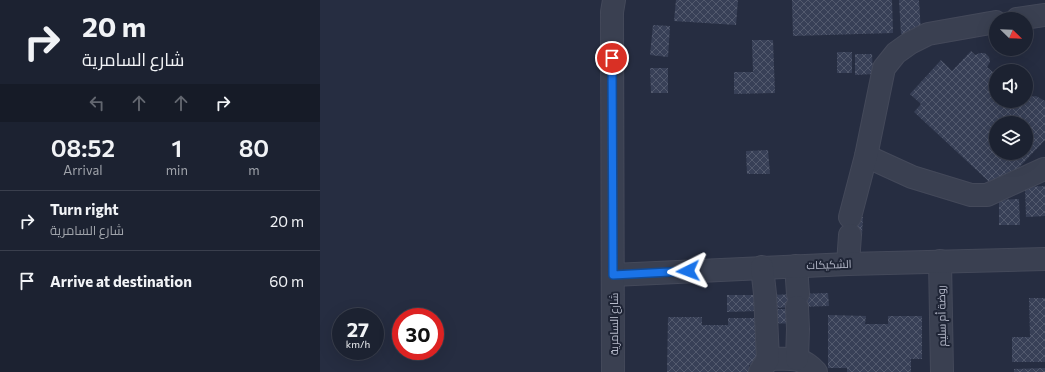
<!DOCTYPE html>
<meta charset="utf-8">
<style>
:root{--surface:#1c2231;--page:#252a39;--text:#f1f3f6;--muted:#a0a4ab;--line:#3a3f4d}
body{margin:0;font-family:Commissioner,Cairo,sans-serif;background:var(--page);color:var(--text);height:100vh;display:flex;flex-direction:column;font-size:15px;white-space:nowrap}
*{box-sizing:border-box;margin:0}
p{font-size:13px;color:var(--muted)}
.icon{flex:none;width:22px;height:22px;fill:none;stroke:currentColor;stroke-width:2;stroke-linecap:round;stroke-linejoin:round}
.map{position:relative;flex:1;overflow:hidden}
.panel{display:flex;flex-direction:column;background:var(--surface);width:320px}
.panel>*{flex:none}
.hud{background:#1c2231;color:var(--text);overflow:hidden}
.needle{width:26px;rotate:113deg}
.buttons{position:absolute;left:669px;top:12px;display:grid;gap:8px}
.buttons a{display:grid;place-items:center;width:44px;height:44px;border-radius:50%;background:var(--surface);box-shadow:0 4px 16px #0002,0 0 0 1px var(--line);font-size:20px}
.speed{position:absolute;left:12px;top:308px;display:flex;gap:8px;font-size:20px;font-weight:700;text-align:center}
.speed>*{display:grid;place-content:center;width:52px;height:52px;border-radius:50%;background:var(--surface);box-shadow:0 4px 16px #0002,0 0 0 1px var(--line);line-height:1}
.speed small{font-size:10px;font-weight:400}
.speed .limit{border:6px solid #d22;background:#fff;color:#111}
.pin{position:absolute;display:grid;place-items:center;width:34px;height:34px;color:#fff;margin:-17px;border:2px solid #fff;border-radius:50%;box-shadow:0 1px 4px #0007}
.me{position:absolute;width:44px;margin:-22px;rotate:267deg;stroke-linejoin:round;filter:drop-shadow(0 0 3px #0008)}
.turn{display:flex;align-items:center;gap:14px;height:84px;padding:0 16px;font-size:18px}
.turn .icon{width:52px;height:52px;stroke-width:2.5}
.turn b{display:block;font-size:28px;line-height:34px}
.lanes{display:flex;align-items:center;height:38px;padding:0 16px;background:#0003;justify-content:center;gap:20px;direction:ltr}
.lanes .off{opacity:.35}
.eta{display:flex;justify-content:space-evenly;align-items:center;height:68px;text-align:center}
.eta b{font-size:24px;font-weight:600;line-height:28px}
ul{padding:0;list-style:none}
li{display:flex;align-items:center;gap:12px;height:60px;padding:0 16px;border-top:1px solid var(--line)}
li div{flex:1}
li b{display:block;font-size:15px}
li em{font-style:normal}
main{display:flex;flex:1;min-height:0}
.map>svg:first-child{display:block}
</style>
<main>
<section class="panel">
<div class="hud">
<div class="turn"><svg class="icon" aria-label="right" viewBox="0 0 24 24"><path d="M7 20v-9h11M14 6l5 5-5 5"/></svg><div><b>20 m</b>شارع السامرية</div></div>
<div class="lanes"><svg class="icon off" aria-label="left" viewBox="0 0 24 24"><path d="M17 20v-9H6M10 6l-5 5 5 5"/></svg><svg class="icon off" aria-label="ahead" viewBox="0 0 24 24"><path d="M12 20V5M6 11l6-6 6 6"/></svg><svg class="icon off" aria-label="ahead" viewBox="0 0 24 24"><path d="M12 20V5M6 11l6-6 6 6"/></svg><svg class="icon" aria-label="right" viewBox="0 0 24 24"><path d="M7 20v-9h11M14 6l5 5-5 5"/></svg></div>
</div>
<div class="eta">
<div><b>08:52</b><p>Arrival</p></div>
<div><b>1</b><p>min</p></div>
<div><b>80</b><p>m</p></div>
</div>
<ul>
<li><svg class="icon" aria-label="right" viewBox="0 0 24 24"><path d="M7 20v-9h11M14 6l5 5-5 5"/></svg><div><b>Turn right</b><p>شارع السامرية</p></div><em>20 m</em></li>
<li><svg class="icon" aria-label="arrive" viewBox="0 0 24 24"><path d="M6 21V4h12l-3 4 3 4H6"/></svg><div><b>Arrive at destination</b></div><em>60 m</em></li>
</ul>
</section>
<div class="map">
<svg width="725" height="372" viewBox="0 0 725 372">
<defs>
<pattern id="building-cross-hatch" width="8" height="8" patternUnits="userSpaceOnUse"><rect width="8" height="8" fill="#384057"/><path d="M0 0l8 8M0 8l8-8" fill="none" stroke="#535a6e"/></pattern>
</defs>
<rect width="100%" height="100%" fill="#262d41"/>
<g fill="url(#building-cross-hatch)" fill-rule="evenodd">
<polygon points="356,0 418,0 416,25 354,21"/>
<polygon points="472,0 572,0 573,33 473,36"/>
<polygon points="579,0 599,0 601,33 581,34"/>
<polygon points="333,25 350,26 348,57 330,55"/>
<polygon points="432,40 453,40 455,93 414,94 414,72 433,72"/>
<path d="M 651,51 L 655,55 L 660,53 L 665,53 L 669,57 L 670,62 L 667,67 L 676,75 L 676,101 L 706,101 L 706,99 L 709,97 L 716,96 L 725,101 L 725,140 L 678,190 L 594,112 L 601,104 L 590,94 L 621,60 L 632,71 ZM 676,123 L 706,123 L 706,153 L 676,153 Z"/>
<rect x="517" y="52" width="15" height="21"/>
<polygon points="535,54 552,54 553,74 535,75"/>
<polygon points="330,68 348,68 348,93 331,93"/>
<polygon points="448,150 450,174 427,174 426,151"/>
<polygon points="725,186 725,216 706,217 705,187"/>
<polygon points="699,199 700,225 679,225 679,200"/>
<polygon points="524,216 543,217 542,235 523,234"/>
<polygon points="508,293 509,306 450,308 450,295"/>
<polygon points="407,295 438,295 438,311 407,312"/>
<polygon points="709,298 725,298 725,362 692,362 692,337 710,337"/>
<polygon points="451,309 477,309 477,324 450,323"/>
<polygon points="508,315 546,316 545,324 568,324 568,316 602,316 602,359 591,359 591,372 527,372 527,368 508,368"/>
<polygon points="348,317 382,317 382,325 408,325 408,318 437,318 437,366 429,365 429,372 347,372"/>
<polygon points="725,368 725,372 694,372 694,369"/>
</g>
<g fill="none" stroke-linecap="round" stroke-linejoin="round">
<defs>
<g id="minor">
<polyline points="697,19 725,15"/>
<polyline points="546,156 592,177 651,195 667,195 724,169"/>
<polyline points="530,217 546,156 564,68 576,53 590,43 608,34 676,22"/>
<polyline points="620,261 622,372"/>
<polyline points="528,264 530,235"/>
<polyline points="476,266 478,294"/>
<polyline points="293,275 528,264 725,259"/>
<path d="M 448,359 C 468,359 481,355 496,372"/>
<polyline points="477,359 478,329 477,307"/>
<polyline points="293,372 292,12 294,0"/>
<polyline points="440,372 448,359 445,294 442,267"/>
</g>
</defs>
<use href="#minor" stroke="#44495a" stroke-width="24"/>
<use href="#minor" stroke="#3a4051" stroke-width="22"/>
</g>
<g fill="none" stroke-linecap="round" stroke-linejoin="round">
<defs>
<polyline id="route" points="292,58 293,275 368,271"/>
</defs>
<use href="#route" stroke="#114b97" stroke-width="10"/>
<use href="#route" stroke="#1a73e8" stroke-width="7"/>
</g>
<g text-anchor="middle" dominant-baseline="central" stroke-width="4" stroke-linejoin="round" paint-order="stroke">
<g font-size="11" fill="#b7bbcb" stroke="#1f2536">
<text transform="translate(509 264) rotate(-2)">الشكيكات</text>
<text transform="translate(621 316) rotate(-91)">روضة أم سليم</text>
<text transform="translate(293 324) rotate(-90)">شارع السامرية</text>
</g>
</g>
</svg>
<div class="buttons">
<a><svg class="needle" viewBox="-14 -14 28 28"><path d="M0-13l5 13h-10z" fill="#e53935"/><path d="M0 13l5-13h-10z" fill="#a0a4ab"/></svg></a>
<a><svg class="icon" aria-label="sound" viewBox="0 0 24 24"><path d="M4 9h4l5-4v14l-5-4H4zM17 9q2 3 0 6"/></svg></a>
<a><svg class="icon" aria-label="layers" viewBox="0 0 24 24"><path d="M12 4l9 5-9 5-9-5zM3 14l9 5 9-5"/></svg></a>
</div>
<div class="speed"><div>27<small>km/h</small></div><div class="limit">30</div></div>
<div class="pin" style="left:292px;top:58px;background:#d93025"><svg class="icon" aria-label="arrive" viewBox="0 0 24 24"><path d="M6 21V4h12l-3 4 3 4H6"/></svg></div>
<svg class="me" style="left:368px;top:271px" viewBox="-20 -20 40 40"><path d="M0-17L14 15 0 8-14 15z" fill="#1a73e8" stroke="#fff" stroke-width="4"/></svg>
</div>
</main>
